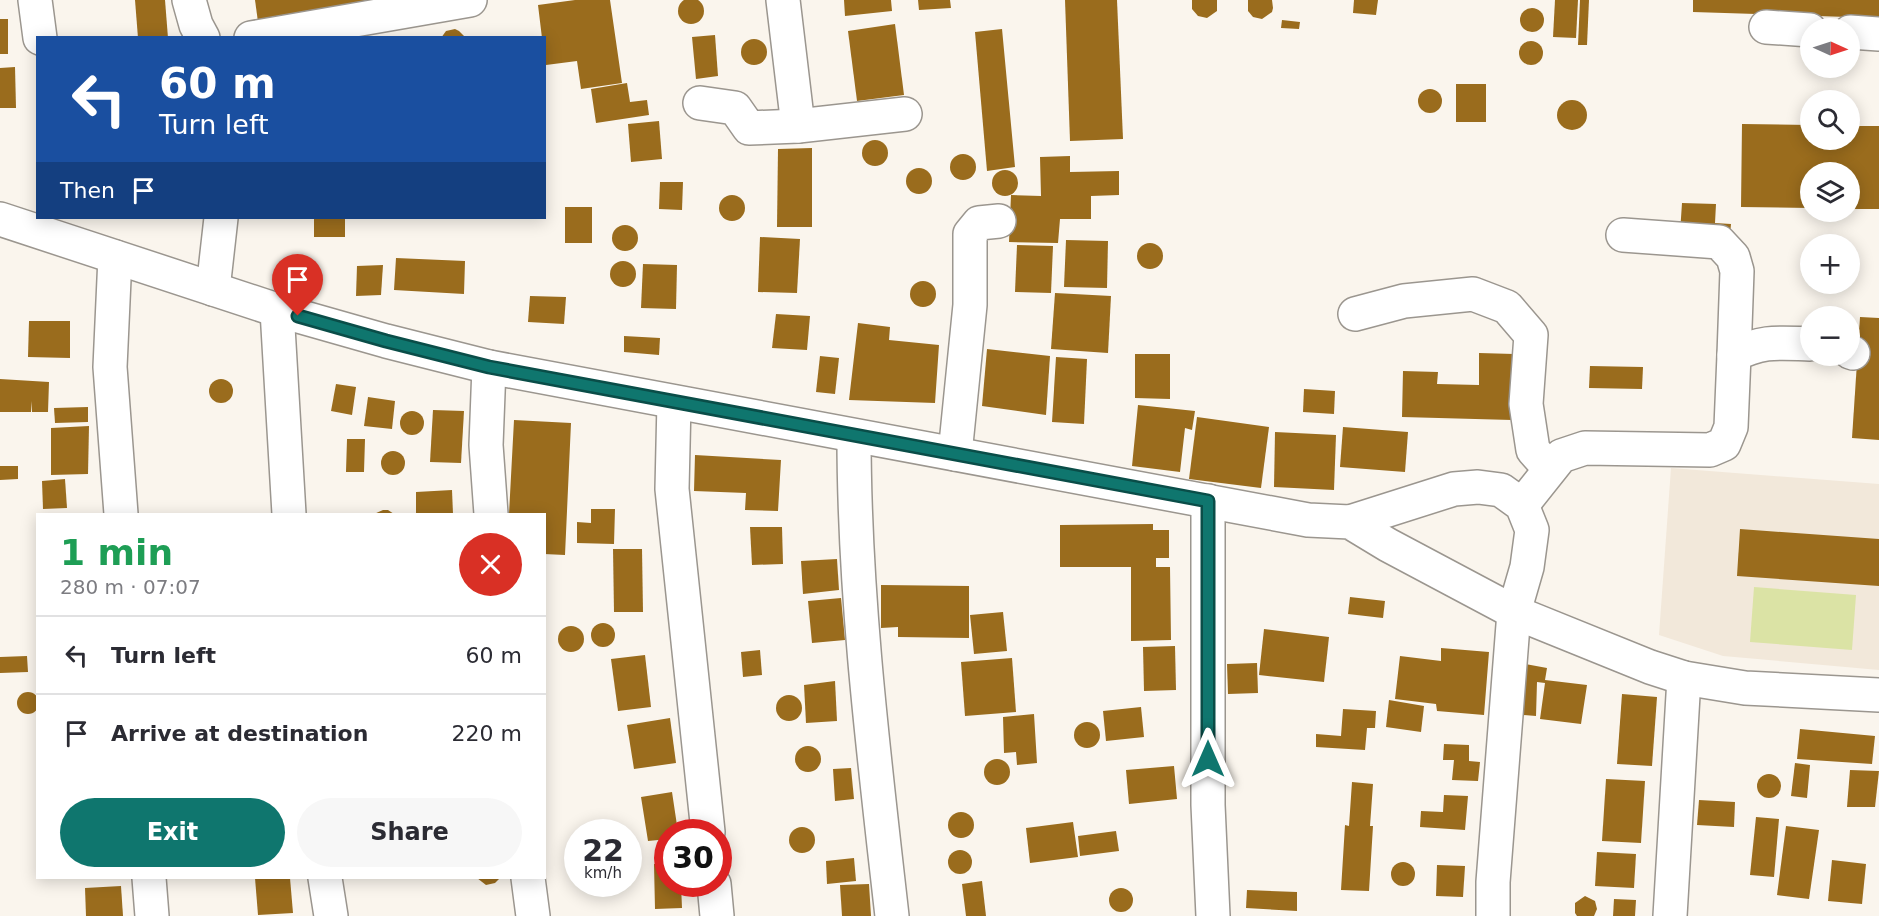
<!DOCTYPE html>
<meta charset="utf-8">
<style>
:root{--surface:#fff;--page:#f7f7f7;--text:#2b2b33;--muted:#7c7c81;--line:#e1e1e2;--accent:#0f766e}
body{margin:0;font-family:"DejaVu Sans",sans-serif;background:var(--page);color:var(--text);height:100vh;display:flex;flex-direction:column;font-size:22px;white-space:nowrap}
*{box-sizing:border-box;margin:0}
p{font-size:20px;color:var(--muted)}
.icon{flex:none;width:33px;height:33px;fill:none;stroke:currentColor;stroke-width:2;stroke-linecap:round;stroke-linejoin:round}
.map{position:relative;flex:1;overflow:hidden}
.panel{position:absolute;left:36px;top:513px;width:510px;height:366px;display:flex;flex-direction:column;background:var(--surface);border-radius:0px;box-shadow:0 3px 15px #0003}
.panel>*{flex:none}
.guide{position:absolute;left:36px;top:36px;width:510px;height:183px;border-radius:0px;box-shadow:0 3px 15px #0003;background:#1a4fa0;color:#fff;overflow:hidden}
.needle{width:39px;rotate:93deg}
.buttons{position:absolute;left:1800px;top:18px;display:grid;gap:12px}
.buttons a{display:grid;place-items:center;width:60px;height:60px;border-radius:50%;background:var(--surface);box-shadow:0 3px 15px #0003;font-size:30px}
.speed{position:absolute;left:564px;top:819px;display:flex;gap:12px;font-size:30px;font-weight:700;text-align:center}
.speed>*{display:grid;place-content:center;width:78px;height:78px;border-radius:50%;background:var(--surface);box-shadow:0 3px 15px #0003;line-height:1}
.speed small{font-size:15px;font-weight:400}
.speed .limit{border:9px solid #d22;background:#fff;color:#111}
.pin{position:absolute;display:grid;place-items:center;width:51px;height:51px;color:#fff;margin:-62px -26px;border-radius:50% 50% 50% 0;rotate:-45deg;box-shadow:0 0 6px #0007}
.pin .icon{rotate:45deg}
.me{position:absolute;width:66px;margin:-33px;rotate:0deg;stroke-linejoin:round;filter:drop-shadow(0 0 4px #0008)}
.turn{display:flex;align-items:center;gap:21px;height:126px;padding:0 24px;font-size:27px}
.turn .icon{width:78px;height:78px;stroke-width:2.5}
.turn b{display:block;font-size:42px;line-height:51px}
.then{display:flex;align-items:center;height:57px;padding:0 24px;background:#0003;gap:12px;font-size:22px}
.round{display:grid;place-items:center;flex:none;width:63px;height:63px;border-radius:32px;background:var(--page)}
.overview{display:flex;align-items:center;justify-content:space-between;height:102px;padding:0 24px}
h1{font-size:36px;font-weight:800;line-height:45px;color:#1e9e55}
.action{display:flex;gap:12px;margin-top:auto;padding:12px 24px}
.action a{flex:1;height:69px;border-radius:36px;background:var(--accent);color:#fff;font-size:24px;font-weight:800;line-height:69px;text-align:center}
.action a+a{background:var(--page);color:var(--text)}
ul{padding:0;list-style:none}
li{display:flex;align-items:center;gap:18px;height:78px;padding:0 24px;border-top:2px solid var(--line)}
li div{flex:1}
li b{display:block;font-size:22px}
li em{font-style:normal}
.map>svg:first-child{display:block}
</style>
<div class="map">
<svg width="1879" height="916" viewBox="0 0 1879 916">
<rect width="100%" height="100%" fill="#faf5ed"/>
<polygon fill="#f2e8da" points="1671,468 1879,484 1879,670 1723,656 1659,635"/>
<polygon fill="#dbe3a5" points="1754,587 1856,595 1852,650 1750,642"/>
<g fill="#9a6c1d">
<circle cx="691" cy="11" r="13"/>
<polygon points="135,0 165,0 168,38 138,38"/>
<polygon points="255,0 379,0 258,22"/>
<polygon points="575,0 610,0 622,83 581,89 577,61 546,65 544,38 542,38 538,5"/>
<polygon points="844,0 891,0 892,11 845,16"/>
<polygon points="918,0 950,0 951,8 919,10"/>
<polygon points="1065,0 1117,0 1123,139 1070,141"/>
<polygon points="1192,0 1217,0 1217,11 1207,18 1198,16 1192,9"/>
<polygon points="1248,0 1272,0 1273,8 1272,12 1262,19 1253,17 1248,11"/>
<polygon points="1354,0 1378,0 1376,15 1353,13"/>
<polygon points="1555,0 1578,0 1576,38 1553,37"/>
<polygon points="1580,0 1589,0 1587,45 1578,45"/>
<polygon points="1693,0 1879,0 1879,18 1693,12"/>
<circle cx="1532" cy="20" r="12"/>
<rect x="0" y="19" width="8" height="35"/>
<polygon points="1282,20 1300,22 1299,29 1281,28"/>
<polygon points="895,24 904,95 857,101 848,31"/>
<polygon points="455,29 459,31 466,38 441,38 446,31"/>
<polygon points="1002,29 1015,167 987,171 975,32"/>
<polygon points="715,35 718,76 696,79 692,37"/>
<circle cx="754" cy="52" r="13"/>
<circle cx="1531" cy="53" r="12"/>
<polygon points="15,67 16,108 0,108 0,68"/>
<polygon points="627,83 630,102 647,100 649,115 596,123 591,89"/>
<rect x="1456" y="84" width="30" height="38"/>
<circle cx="1430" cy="101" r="12"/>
<circle cx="1572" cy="115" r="15"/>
<polygon points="659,121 662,159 631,162 628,124"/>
<polygon points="1742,124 1810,125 1810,140 1850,140 1850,126 1879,126 1879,209 1850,209 1850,172 1810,172 1810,208 1741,207"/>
<circle cx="875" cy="153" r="13"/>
<polygon points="812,148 812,227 777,227 778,149"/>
<circle cx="963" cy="167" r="13"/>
<polygon points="1070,156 1070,172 1119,171 1119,195 1091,196 1091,219 1060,219 1058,243 1009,242 1011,195 1041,196 1040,157"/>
<circle cx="919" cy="181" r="13"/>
<circle cx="1005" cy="183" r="13"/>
<polygon points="660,182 683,182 682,210 659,209"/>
<circle cx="732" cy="208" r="13"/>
<polygon points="1682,203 1716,204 1715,223 1731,224 1730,235 1680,233"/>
<rect x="565" y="207" width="27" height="36"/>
<rect x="314" y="218" width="31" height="19"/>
<circle cx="625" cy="238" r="13"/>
<polygon points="760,237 800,239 797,293 758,292"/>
<polygon points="1066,240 1108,241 1107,288 1064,287"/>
<circle cx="1150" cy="256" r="13"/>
<polygon points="1017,245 1053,246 1051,293 1015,292"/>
<polygon points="396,258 465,261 464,294 394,290"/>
<circle cx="623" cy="274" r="13"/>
<polygon points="643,264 677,265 676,309 641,308"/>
<polygon points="383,265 381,295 356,296 357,266"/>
<circle cx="923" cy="294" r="13"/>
<polygon points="1055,293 1111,296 1108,353 1051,349"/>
<polygon points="530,296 566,297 564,324 528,322"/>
<polygon points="776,314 810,316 807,350 772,348"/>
<polygon points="1860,317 1879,318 1879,440 1852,438"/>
<polygon points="29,321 70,321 70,358 28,357"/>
<polygon points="858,323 890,327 889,340 939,345 935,403 849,400"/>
<polygon points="624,336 660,338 659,355 624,352"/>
<polygon points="987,349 1050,356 1046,415 982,406"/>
<polygon points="1479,353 1514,354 1512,420 1402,417 1403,371 1438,372 1437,384 1479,385"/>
<polygon points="1135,354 1170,354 1170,399 1135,398"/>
<polygon points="820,356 839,358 835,394 816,392"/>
<polygon points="1056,357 1087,359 1084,424 1052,422"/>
<polygon points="1590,366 1643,367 1642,389 1589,388"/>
<polygon points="0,379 49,382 48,412 32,412 31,401 31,412 0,412"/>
<circle cx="221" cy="391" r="12"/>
<polygon points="336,384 356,387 352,415 331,411"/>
<polygon points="1304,389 1335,391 1334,414 1303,412"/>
<polygon points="368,397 395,401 392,429 364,426"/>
<polygon points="1138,405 1195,411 1192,430 1185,428 1180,472 1132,466"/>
<polygon points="88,407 88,422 55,423 54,408"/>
<polygon points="433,410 464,411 461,463 430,462"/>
<circle cx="412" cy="423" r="12"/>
<polygon points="1197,417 1269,427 1261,488 1189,479"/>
<polygon points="514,420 571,423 565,555 544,554 544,514 509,514"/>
<polygon points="89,426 88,474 51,475 51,428"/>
<polygon points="1343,427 1408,432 1405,472 1340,467"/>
<polygon points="1275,432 1336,435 1334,490 1274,487"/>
<polygon points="347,439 365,439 364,472 346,472"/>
<circle cx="393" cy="463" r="12"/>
<polygon points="695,455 781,460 778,511 745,510 746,493 694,491"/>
<polygon points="0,466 18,466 18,479 0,480"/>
<polygon points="65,479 67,508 43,509 42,481"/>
<polygon points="452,490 453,514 416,514 416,492"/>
<polygon points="591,509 615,509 614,544 577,543 577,522 591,523"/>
<polygon points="383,510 388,510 394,514 374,514"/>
<polygon points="1153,524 1153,530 1169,530 1169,558 1156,558 1156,567 1170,567 1171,640 1131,641 1131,567 1060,567 1060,525"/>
<polygon points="750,527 782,527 783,564 752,565"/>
<polygon points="1740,529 1879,539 1879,586 1737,576"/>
<polygon points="613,549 642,549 643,612 614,612"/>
<polygon points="837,559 839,590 803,594 801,561"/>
<polygon points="881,585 969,586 969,638 898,637 898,627 881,628"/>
<polygon points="1350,597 1385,601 1383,618 1348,614"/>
<polygon points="841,598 845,640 812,643 808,601"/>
<polygon points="1003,612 1007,651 974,654 970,615"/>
<circle cx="603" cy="635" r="12"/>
<circle cx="571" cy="639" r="13"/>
<polygon points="1264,629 1329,637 1324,682 1259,675"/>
<polygon points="1175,646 1176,690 1144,691 1143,647"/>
<polygon points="1441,648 1489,652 1484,715 1437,711 1436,704 1395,699 1400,656 1441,661"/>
<polygon points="760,650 762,675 743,677 741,652"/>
<polygon points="645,655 651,707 618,711 611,659"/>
<polygon points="27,656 28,672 0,673 0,657"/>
<polygon points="1012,658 1016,712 965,716 961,662"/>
<polygon points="1257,663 1258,693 1228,694 1227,664"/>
<polygon points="1520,663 1547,668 1545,680 1587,685 1581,724 1540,719 1545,683 1537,682 1536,716 1512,714"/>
<polygon points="835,681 837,721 806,723 804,685"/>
<circle cx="28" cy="703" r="11"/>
<polygon points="1622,694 1657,697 1652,766 1617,764"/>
<circle cx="789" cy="708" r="13"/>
<polygon points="1389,700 1424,706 1421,732 1386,727"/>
<polygon points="1141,707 1144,737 1106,741 1103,711"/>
<polygon points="1343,709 1376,711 1375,728 1367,728 1365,750 1316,747 1316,734 1341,736"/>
<polygon points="1034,714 1037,763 1017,765 1016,752 1004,753 1003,717"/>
<polygon points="670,718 676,763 634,769 627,725"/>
<circle cx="1087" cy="735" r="13"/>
<polygon points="1800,729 1875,736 1872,764 1797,759"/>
<polygon points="1444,744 1469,745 1469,761 1480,762 1478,781 1452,780 1454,760 1443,760"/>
<circle cx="808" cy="759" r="13"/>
<circle cx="997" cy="772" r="13"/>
<polygon points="1795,763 1810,765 1807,798 1791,796"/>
<polygon points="1174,766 1177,799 1129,804 1126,770"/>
<polygon points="851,768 854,799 835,801 833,769"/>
<polygon points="1850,770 1879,771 1875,807 1847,807"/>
<circle cx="1769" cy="786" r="12"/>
<polygon points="1606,779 1645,781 1641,843 1602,841"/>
<polygon points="1352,782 1373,784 1370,826 1373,826 1369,891 1341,890 1345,825 1349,826"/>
<polygon points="672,792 678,832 668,832 668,839 648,841 641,797"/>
<polygon points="1444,795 1468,796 1465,830 1420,827 1421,811 1443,812"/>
<polygon points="1699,800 1735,802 1734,827 1697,825"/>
<circle cx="961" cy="825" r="13"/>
<polygon points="1756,817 1779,819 1774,877 1750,875"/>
<polygon points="1073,822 1078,857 1030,863 1026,828"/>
<polygon points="1786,826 1819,830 1809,899 1777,895"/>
<circle cx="802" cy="840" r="13"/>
<polygon points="1116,831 1119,851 1080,856 1078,836"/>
<circle cx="960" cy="862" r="12"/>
<polygon points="1597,852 1636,854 1634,888 1595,886"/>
<polygon points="854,858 856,881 827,884 826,861"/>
<polygon points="1832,860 1866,864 1862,904 1828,901"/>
<circle cx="1403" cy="874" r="12"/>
<polygon points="668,863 668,884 681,884 682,908 655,909 654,864"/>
<polygon points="1437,865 1465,866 1463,897 1436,896"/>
<polygon points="255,878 290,878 293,913 258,915"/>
<polygon points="477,878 500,878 495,883 486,885"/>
<polygon points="982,881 986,916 966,916 962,884"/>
<polygon points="869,884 871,916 842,916 840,885"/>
<polygon points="121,886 123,916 86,916 85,888"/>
<circle cx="1121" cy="900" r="12"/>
<polygon points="1247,890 1297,892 1297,911 1246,908"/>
<polygon points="1585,896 1595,901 1597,909 1594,916 1577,916 1575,913 1575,903"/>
<polygon points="1614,899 1636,900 1635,916 1613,916"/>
</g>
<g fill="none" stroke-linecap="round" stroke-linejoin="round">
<defs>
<g id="minor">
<polyline points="35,0 40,38"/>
<polyline points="189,0 196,25 203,38"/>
<polyline points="783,0 798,126 905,114"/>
<polyline points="1766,27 1810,30"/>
<polyline points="1850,32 1879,34"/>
<polyline points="251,38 470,0"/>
<polyline points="700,103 735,108 749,128 798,126"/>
<polyline points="0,219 277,310 386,341 489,367 1308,520 1350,522 1388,545 1514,612 1650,667 1684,678 1745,688 1879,695"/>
<polyline points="1623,235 1719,242 1733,257 1737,271 1734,355"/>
<polyline points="115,257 110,367 121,514"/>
<polyline points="213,289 221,218"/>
<polyline points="277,310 289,514"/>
<polyline points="1355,314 1404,301 1473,294 1507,307 1531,335 1526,404 1533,450 1550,469"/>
<polyline points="1850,352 1853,353"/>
<polyline points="489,367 486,445 491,514"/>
<polyline points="674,402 672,489 708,832"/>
<path d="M 854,436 C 854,596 874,757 892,916"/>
<polyline points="955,454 970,305 970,234 979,223 999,221"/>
<polyline points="1208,501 1208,805 1213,916"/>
<path d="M 1522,505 L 1561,456 L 1585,448 L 1710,450 L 1724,444 L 1731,427 L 1734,355 C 1763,340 1779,343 1810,344"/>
<polyline points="1350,522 1454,489 1478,487 1501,490 1522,505 1532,530 1527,567 1514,612 1493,882 1493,916"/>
<polyline points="149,878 152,916"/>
<polyline points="325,878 331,916"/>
<polyline points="528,878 533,916"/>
<polyline points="714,884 717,916"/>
<polyline points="1670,916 1684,678"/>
</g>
</defs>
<use href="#minor" stroke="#9b968f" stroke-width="36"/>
<use href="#minor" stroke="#fff" stroke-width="33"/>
</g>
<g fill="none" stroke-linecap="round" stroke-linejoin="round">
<defs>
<polyline id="route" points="298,316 386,341 489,367 1208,501 1208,759"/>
</defs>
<use href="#route" stroke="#0a4d48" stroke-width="15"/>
<use href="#route" stroke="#0f766e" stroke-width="10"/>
</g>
</svg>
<div class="buttons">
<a><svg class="needle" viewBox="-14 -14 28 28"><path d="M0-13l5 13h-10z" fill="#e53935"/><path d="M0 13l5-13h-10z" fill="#7c7c81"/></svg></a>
<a><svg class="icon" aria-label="search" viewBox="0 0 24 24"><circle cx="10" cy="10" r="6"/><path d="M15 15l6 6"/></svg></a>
<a><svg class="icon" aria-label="layers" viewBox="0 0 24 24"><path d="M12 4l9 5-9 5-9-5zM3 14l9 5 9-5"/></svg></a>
<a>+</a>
<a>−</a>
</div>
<div class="speed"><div>22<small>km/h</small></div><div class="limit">30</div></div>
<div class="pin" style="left:298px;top:316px;background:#d93025"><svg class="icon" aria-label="arrive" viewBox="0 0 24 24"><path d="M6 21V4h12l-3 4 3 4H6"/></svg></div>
<svg class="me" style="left:1208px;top:759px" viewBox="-20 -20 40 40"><path d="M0-17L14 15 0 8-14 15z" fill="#0f766e" stroke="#fff" stroke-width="4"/></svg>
<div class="guide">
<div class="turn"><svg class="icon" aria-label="left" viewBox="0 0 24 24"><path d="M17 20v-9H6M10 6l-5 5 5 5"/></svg><div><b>60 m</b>Turn left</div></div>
<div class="then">Then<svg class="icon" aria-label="arrive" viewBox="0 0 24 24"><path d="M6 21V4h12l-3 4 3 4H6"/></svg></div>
</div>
<section class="panel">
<div class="overview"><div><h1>1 min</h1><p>280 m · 07:07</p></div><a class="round" style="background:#d93025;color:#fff"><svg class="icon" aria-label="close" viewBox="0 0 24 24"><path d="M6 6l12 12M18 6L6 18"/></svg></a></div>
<ul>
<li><svg class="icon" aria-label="left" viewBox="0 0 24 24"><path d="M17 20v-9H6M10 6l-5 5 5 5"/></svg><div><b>Turn left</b></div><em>60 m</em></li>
<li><svg class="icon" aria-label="arrive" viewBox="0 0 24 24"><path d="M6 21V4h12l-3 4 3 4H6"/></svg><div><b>Arrive at destination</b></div><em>220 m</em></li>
</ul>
<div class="action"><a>Exit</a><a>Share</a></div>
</section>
</div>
